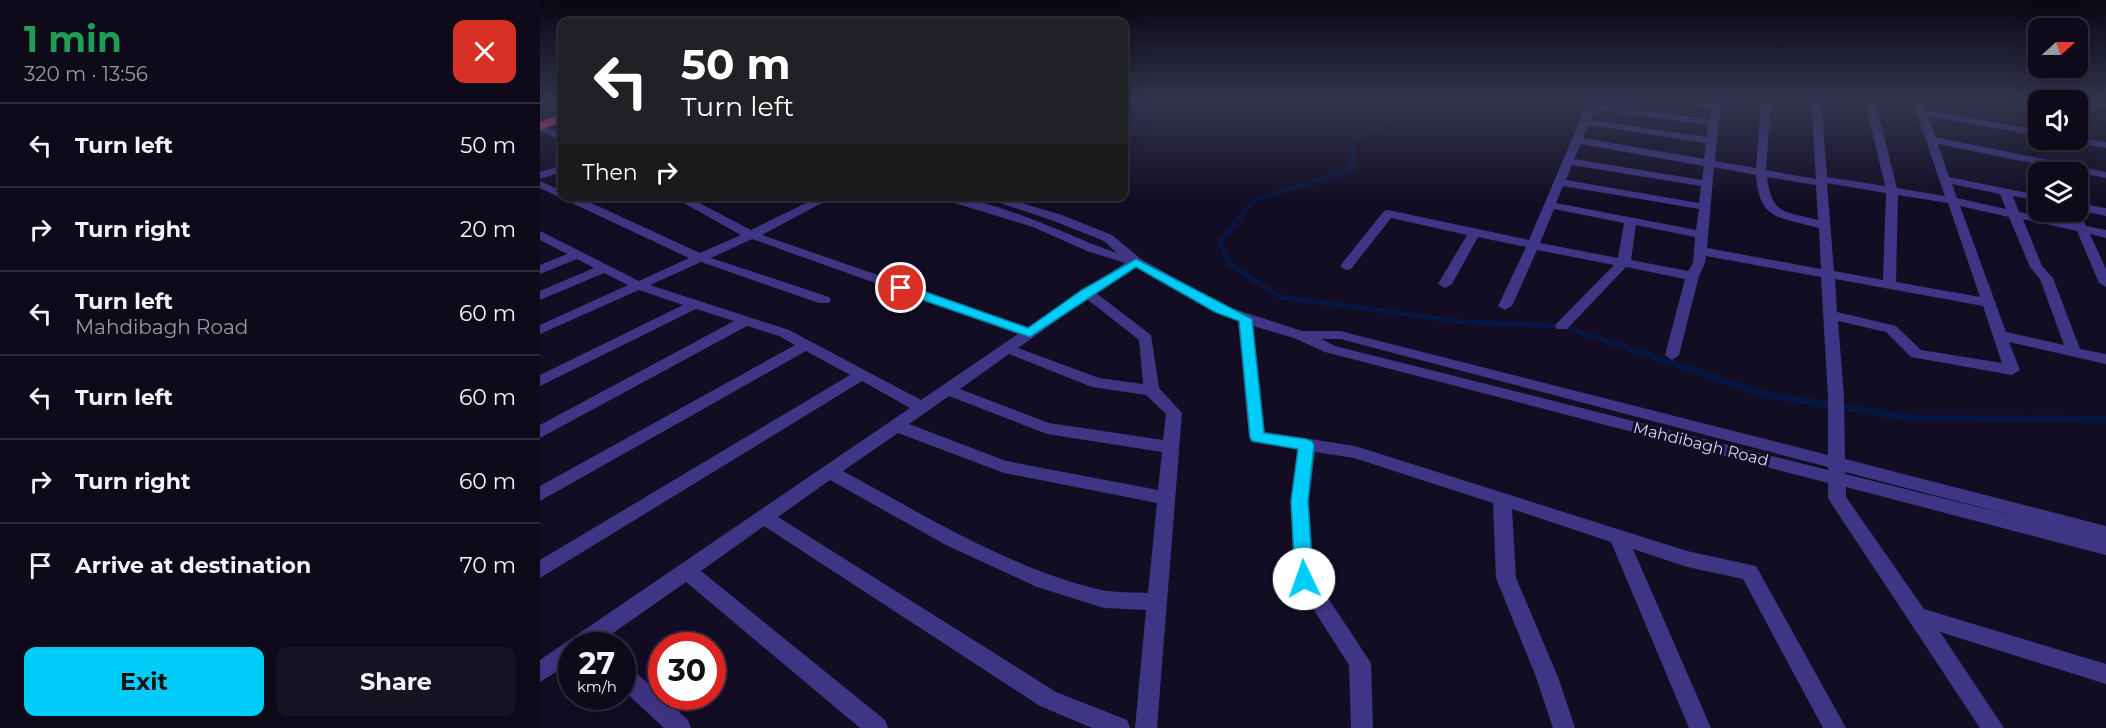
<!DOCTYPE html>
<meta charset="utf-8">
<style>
:root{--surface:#0e0a1a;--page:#171323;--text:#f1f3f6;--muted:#9b9aa2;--line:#2e2b39;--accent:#00ccfa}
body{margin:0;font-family:Montserrat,sans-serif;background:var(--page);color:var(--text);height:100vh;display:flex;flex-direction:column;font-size:22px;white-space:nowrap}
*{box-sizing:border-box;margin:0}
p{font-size:20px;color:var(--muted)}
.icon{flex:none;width:33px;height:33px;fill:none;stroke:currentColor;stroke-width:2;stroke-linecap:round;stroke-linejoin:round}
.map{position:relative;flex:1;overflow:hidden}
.panel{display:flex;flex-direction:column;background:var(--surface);width:540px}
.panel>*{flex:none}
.hud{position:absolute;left:18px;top:18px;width:570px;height:183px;border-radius:12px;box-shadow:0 6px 24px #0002,0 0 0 2px var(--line);background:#202124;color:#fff;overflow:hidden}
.needle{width:39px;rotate:69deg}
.controls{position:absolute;left:1488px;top:18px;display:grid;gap:12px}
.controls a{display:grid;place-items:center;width:60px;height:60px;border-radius:12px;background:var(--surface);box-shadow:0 6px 24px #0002,0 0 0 2px var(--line);font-size:30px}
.speed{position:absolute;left:18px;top:632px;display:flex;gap:12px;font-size:30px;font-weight:700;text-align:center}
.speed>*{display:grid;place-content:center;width:78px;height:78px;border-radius:50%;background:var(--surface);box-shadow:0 6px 24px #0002,0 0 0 2px var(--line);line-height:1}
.speed small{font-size:15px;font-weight:400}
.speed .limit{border:9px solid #d22;background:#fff;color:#111}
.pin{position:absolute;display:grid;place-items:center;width:51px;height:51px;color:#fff;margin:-26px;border:3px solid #fff;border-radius:50%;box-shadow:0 2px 6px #0007}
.me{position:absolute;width:66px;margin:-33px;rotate:357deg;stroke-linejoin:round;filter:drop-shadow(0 0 4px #0008)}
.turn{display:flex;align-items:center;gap:21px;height:126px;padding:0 24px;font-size:27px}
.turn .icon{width:78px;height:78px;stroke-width:2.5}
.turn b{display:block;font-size:42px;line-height:51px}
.then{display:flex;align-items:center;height:57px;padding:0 24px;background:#0003;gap:12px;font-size:22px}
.round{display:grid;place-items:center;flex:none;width:63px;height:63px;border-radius:12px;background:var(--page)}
.head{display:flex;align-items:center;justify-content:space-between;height:102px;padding:0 24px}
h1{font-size:36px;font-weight:700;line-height:45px;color:#1e9e55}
.button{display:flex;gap:12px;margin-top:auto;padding:12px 24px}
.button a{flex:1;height:69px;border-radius:12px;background:var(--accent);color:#111;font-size:24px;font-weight:700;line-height:69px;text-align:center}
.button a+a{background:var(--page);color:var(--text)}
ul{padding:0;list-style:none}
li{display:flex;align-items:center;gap:18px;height:84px;padding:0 24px;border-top:2px solid var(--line)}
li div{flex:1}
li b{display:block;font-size:22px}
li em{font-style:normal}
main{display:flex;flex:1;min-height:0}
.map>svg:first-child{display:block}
</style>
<main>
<section class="panel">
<div class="head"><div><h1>1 min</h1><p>320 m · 13:56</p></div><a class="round" style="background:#d93025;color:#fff"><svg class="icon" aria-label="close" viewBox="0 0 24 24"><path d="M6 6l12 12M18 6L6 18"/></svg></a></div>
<ul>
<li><svg class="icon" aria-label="left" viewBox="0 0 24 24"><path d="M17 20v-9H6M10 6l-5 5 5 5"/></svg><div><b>Turn left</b></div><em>50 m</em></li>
<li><svg class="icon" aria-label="right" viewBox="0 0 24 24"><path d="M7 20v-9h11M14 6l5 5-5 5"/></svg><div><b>Turn right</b></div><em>20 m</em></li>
<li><svg class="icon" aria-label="left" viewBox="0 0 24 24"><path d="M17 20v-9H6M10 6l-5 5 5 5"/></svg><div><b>Turn left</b><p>Mahdibagh Road</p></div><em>60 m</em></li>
<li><svg class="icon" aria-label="left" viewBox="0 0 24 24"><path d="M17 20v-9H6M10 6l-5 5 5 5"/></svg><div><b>Turn left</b></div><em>60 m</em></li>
<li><svg class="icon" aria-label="right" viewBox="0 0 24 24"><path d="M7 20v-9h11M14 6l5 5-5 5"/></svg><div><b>Turn right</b></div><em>60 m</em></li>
<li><svg class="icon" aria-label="arrive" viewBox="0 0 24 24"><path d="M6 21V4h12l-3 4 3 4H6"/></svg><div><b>Arrive at destination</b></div><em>70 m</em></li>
</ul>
<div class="button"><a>Exit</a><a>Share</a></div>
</section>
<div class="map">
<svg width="1566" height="728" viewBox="0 0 1566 728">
<rect width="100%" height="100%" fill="#120d23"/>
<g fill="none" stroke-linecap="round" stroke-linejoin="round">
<polyline stroke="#071742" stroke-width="4.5" points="705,211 714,200 812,170 814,140 870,108 873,100"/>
<polyline stroke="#071742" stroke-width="5" points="706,210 680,242 689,264 741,297 923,322 1022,326 1086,348"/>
<polyline stroke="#071742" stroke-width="7" points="1082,346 1222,394 1370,418 1566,419"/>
<g fill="#3f3585" fill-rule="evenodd">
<path d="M 1132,100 L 1171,102 L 1171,100 L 1181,100 L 1175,161 L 1216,168 L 1221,100 L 1231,100 L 1226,170 L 1276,179 L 1271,100 L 1281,100 L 1287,177 L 1345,186 L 1325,100 L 1335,100 L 1357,188 L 1405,196 L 1372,100 L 1382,100 L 1385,110 L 1498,130 L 1498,136 L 1388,116 L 1395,137 L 1566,172 L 1566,178 L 1398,144 L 1409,177 L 1498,195 L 1498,201 L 1473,196 L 1479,212 L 1533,223 L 1528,212 L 1538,212 L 1538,203 L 1566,208 L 1566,216 L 1538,210 L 1546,226 L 1566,230 L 1566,238 L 1550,234 L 1566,269 L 1566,287 L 1559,283 L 1537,231 L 1483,219 L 1502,266 L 1513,278 L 1540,349 L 1566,354 L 1566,364 L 1469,342 L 1480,370 L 1472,375 L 1371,357 L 1346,332 L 1298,321 L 1304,397 L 1305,459 L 1566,526 L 1566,555 L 1306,487 L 1306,497 L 1384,609 L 1566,664 L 1566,684 L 1400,632 L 1464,728 L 1440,728 L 1291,503 L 1288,498 L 1288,483 L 785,352 L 754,338 L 713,326 L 725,432 L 815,446 L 1147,551 L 1216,566 L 1306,728 L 1283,728 L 1203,579 L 1147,567 L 1093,549 L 1171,728 L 1149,728 L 1071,542 L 972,509 L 976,578 L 1018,677 L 1035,728 L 1013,728 L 996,677 L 956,578 L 953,503 L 814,458 L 775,452 L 769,501 L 774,577 L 831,663 L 833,728 L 811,728 L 809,665 L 754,579 L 751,501 L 758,449 L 717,443 L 711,441 L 709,437 L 698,320 L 675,312 L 596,267 L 556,293 L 611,335 L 619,388 L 642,413 L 617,728 L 595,728 L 606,610 L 564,608 L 497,587 L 406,545 L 290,480 L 238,517 L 516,692 L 587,720 L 590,728 L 552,728 L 500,706 L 224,526 L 161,571 L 345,720 L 348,728 L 320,728 L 146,582 L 56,645 L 32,645 L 32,662 L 0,682 L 0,660 L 370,408 L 322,381 L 0,578 L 0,560 L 310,375 L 266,351 L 0,501 L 0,486 L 255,345 L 239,336 L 207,326 L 0,438 L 0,425 L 194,321 L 156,309 L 0,386 L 0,375 L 143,305 L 99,290 L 0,334 L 0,325 L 88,285 L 64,273 L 0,300 L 0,291 L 54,268 L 37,259 L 0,274 L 0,265 L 27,254 L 0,240 L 0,231 L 99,281 L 149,258 L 0,188 L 0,181 L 22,191 L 22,196 L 36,196 L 160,253 L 201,235 L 131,196 L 146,196 L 211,230 L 280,196 L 295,196 L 222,235 L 488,327 L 585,263 L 547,251 L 493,227 L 392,196 C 455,196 519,233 577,253 L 564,241 L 514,221 L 439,196 L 458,196 L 522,215 L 572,235 L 601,259 L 685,306 L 762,331 L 800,331 L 1288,455 L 1288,397 L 1281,277 L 1166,256 L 1165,263 L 1159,276 L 1139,355 L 1132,360 L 1125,355 L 1145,279 L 1086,267 L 1027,329 L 1017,329 L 1015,326 L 1017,323 L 1074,265 L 997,250 L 972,306 L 965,310 L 958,306 L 986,247 L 938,237 L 912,284 L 905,288 L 898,284 L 927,235 L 851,218 L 811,269 L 806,270 L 800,266 L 844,211 L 848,210 L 989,240 L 1044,111 L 1051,104 L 1169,119 L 1170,108 ZM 1056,109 L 1168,125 L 1167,137 L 1050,120 ZM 1048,125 L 1166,143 L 1164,159 L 1043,138 ZM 1041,144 L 1164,166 L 1162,180 L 1034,159 ZM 1032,165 L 1161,186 L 1159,203 L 1026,180 ZM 1174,167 L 1216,175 C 1219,221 1240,217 1279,228 L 1281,269 L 1167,248 ZM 1227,177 L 1276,185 L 1278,220 C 1245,211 1232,216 1227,177 ZM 1287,183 L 1346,193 L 1343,280 L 1294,271 ZM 1412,184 L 1460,194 L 1466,209 L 1417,198 ZM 1023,186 L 1159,209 L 1156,230 L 1016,203 ZM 1358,195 L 1408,203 L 1440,297 L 1356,282 ZM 1420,206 L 1469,217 L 1490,267 L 1500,279 L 1524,345 L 1466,332 ZM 1014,209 L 1084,223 L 1078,258 L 1000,243 ZM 1096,225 L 1155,237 L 1153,263 L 1148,271 L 1091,260 ZM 212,239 L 478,334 L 381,400 L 249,330 L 110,285 L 161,262 L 279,303 L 289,303 L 291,300 L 289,297 L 171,258 ZM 1295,279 L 1443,306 L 1462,363 L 1381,350 L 1356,326 L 1297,312 ZM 547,299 L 599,340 L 603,384 L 559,378 L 478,348 ZM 781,339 L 800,339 L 1288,467 L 1288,470 L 795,346 ZM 469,354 L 552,387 L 606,395 L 626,414 L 623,440 L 509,423 L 420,389 ZM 409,396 L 507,434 L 622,452 L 618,490 L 466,461 L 369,424 ZM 358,433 L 464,473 L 617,503 L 608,593 C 593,592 577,593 562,590 C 471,569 384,515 303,471 ZM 1305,472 L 1478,517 L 1305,474 Z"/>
<polygon points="1536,100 1566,102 1566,108"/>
<polygon points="0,124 22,134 22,141 0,131"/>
<polygon points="1538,137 1566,142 1566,148 1536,143 1531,140 1538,140"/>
<polygon points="22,165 22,172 0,179 0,172"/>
<polygon points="82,664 90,667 148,720 151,728 124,728 82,689"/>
</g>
<polygon fill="#ff4a92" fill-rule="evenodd" points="18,115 22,115 22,122 0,130 0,122"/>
</g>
<linearGradient id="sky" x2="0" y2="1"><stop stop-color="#0a0713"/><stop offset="0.5" stop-color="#333550"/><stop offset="1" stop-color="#333550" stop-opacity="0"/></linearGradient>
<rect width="1566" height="202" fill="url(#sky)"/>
<polygon fill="#00ccfa" stroke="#0085a2" stroke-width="1.5" points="596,259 712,319 724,433 766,439 772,441 774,445 768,501 773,579 770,584 764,586 758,584 755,579 751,501 758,449 717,442 712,441 710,437 699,321 675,312 596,267 490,337 357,291 355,288 357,285 366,285 488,328 542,290"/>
<g text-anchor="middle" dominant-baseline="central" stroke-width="6" stroke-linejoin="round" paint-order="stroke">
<g font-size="16" fill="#d8cfff" stroke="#120d23">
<text transform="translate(1161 444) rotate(14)">Mahdibagh Road</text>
</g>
</g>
</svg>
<div class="controls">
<a><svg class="needle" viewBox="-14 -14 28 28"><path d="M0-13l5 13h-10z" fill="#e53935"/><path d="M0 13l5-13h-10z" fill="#9b9aa2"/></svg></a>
<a><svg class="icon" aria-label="sound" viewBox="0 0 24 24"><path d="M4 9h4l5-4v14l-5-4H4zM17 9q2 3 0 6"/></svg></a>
<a><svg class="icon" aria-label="layers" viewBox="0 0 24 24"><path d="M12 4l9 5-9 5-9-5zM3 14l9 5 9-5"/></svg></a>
</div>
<div class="speed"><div>27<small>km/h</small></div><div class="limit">30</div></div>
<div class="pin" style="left:361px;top:288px;background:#d93025"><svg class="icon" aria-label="arrive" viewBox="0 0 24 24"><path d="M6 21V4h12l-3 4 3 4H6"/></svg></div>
<svg class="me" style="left:764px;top:579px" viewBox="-20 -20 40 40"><circle r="19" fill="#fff"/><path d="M0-13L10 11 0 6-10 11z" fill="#00ccfa"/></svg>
<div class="hud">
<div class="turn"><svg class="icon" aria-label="left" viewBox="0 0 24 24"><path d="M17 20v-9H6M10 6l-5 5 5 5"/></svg><div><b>50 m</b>Turn left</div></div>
<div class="then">Then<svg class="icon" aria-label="right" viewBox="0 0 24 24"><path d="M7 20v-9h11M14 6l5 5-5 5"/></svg></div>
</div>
</div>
</main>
